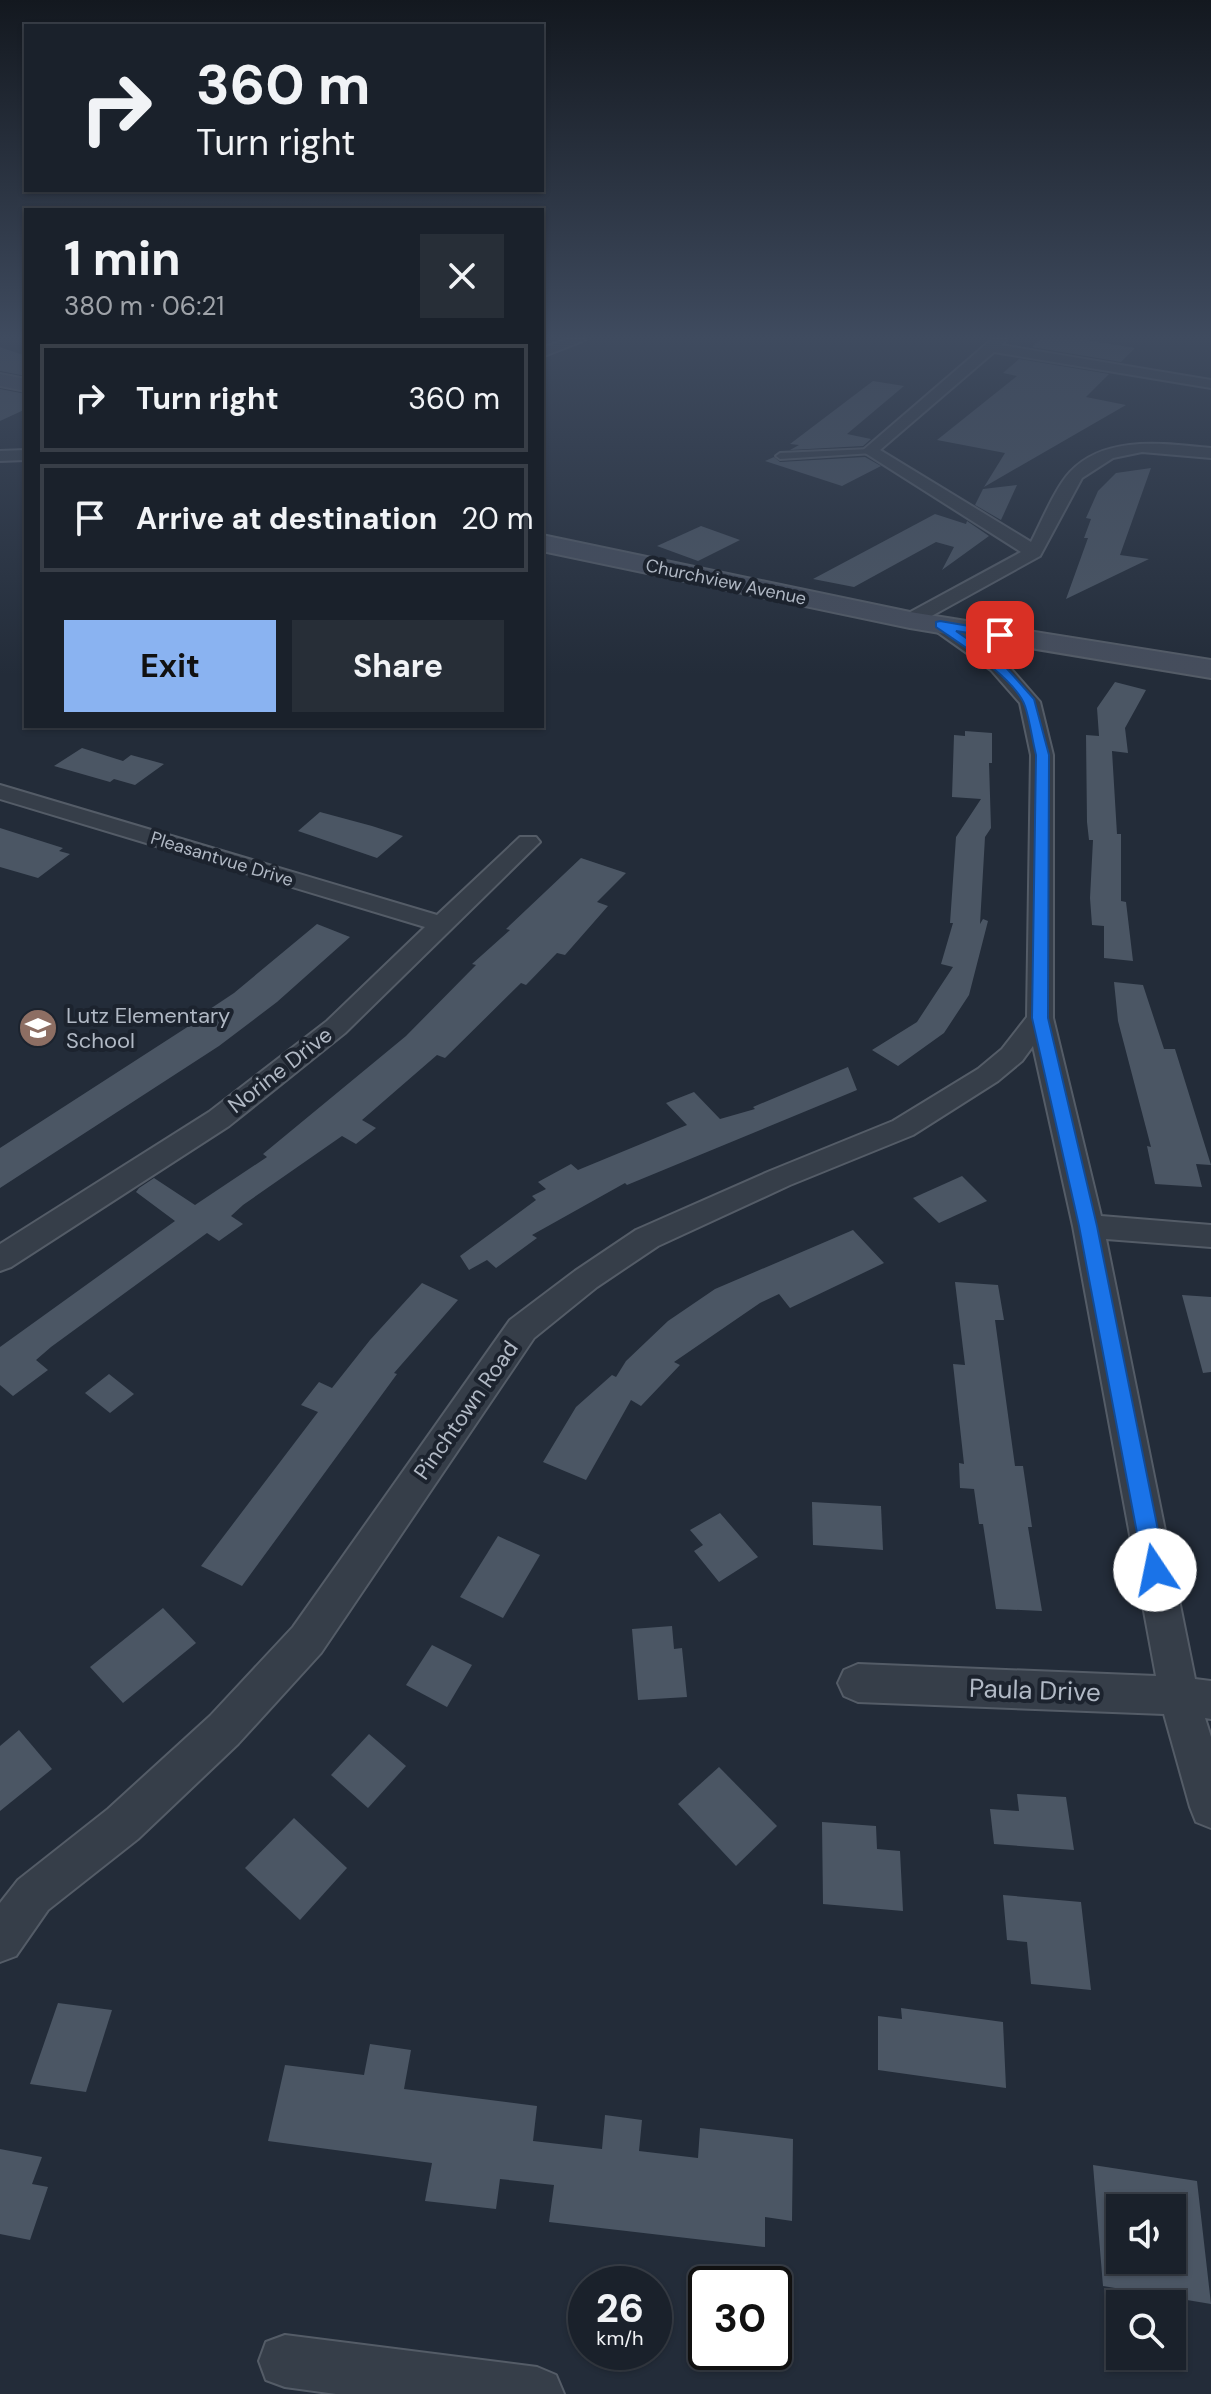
<!DOCTYPE html>
<meta charset="utf-8">
<style>
:root{--surface:#1a212b;--page:#272e37;--text:#f1f3f6;--muted:#9fa3a9;--line:#383e47;--accent:#8ab3f1}
body{margin:0;font-family:"DM Sans",sans-serif;background:var(--page);color:var(--text);height:100vh;display:flex;flex-direction:column;font-size:30px;white-space:nowrap}
*{box-sizing:border-box;margin:0}
p{font-size:26px;color:var(--muted)}
.icon{flex:none;width:44px;height:44px;fill:none;stroke:currentColor;stroke-width:2;stroke-linecap:round;stroke-linejoin:round}
.map{position:relative;flex:1;overflow:hidden}
.sheet{position:absolute;left:24px;top:208px;width:520px;height:520px;display:flex;flex-direction:column;background:var(--surface);border-radius:0px;box-shadow:0 2px 6px #0004,0 0 0 2px var(--line)}
.sheet>*{flex:none}
.hud{position:absolute;left:24px;top:24px;width:520px;height:168px;border-radius:0px;box-shadow:0 2px 6px #0004,0 0 0 2px var(--line);background:#1a212b;color:var(--text);overflow:hidden}
.tools{position:absolute;left:1106px;top:2194px;display:grid;gap:16px}
.tools a{display:grid;place-items:center;width:80px;height:80px;border-radius:0px;background:var(--surface);box-shadow:0 2px 6px #0004,0 0 0 2px var(--line);font-size:40px}
.speed{position:absolute;left:568px;top:2266px;display:flex;gap:16px;font-size:40px;font-weight:700;text-align:center}
.speed>*{display:grid;place-content:center;width:104px;height:104px;border-radius:50%;background:var(--surface);box-shadow:0 2px 6px #0004,0 0 0 2px var(--line);line-height:1}
.speed small{font-size:20px;font-weight:400}
.speed .limit{border:4px solid #111;border-radius:12px;background:#fff;color:#111}
.pin{position:absolute;display:grid;place-items:center;width:68px;height:68px;color:#fff;margin:-34px;border-radius:16px;box-shadow:0 4px 12px #0006}
.me{position:absolute;width:88px;margin:-44px;rotate:349deg;stroke-linejoin:round;filter:drop-shadow(0 0 6px #0008)}
.turn{display:flex;align-items:center;gap:28px;height:168px;padding:0 40px;font-size:36px}
.turn .icon{width:104px;height:104px;stroke-width:2.5}
.turn b{display:block;font-size:56px;line-height:68px}
.round{display:grid;place-items:center;flex:none;width:84px;height:84px;border-radius:0px;background:var(--page)}
.headline{display:flex;align-items:center;justify-content:space-between;height:136px;padding:0 40px}
h1{font-size:48px;font-weight:700;line-height:60px}
.cta{display:flex;gap:16px;margin-top:auto;padding:16px 40px}
.cta a{flex:1;height:92px;border-radius:0px;background:var(--accent);color:#111;font-size:32px;font-weight:700;line-height:92px;text-align:center}
.cta a+a{background:var(--page);color:var(--text)}
ul{padding:0;list-style:none}
li{display:flex;align-items:center;gap:24px;height:108px;margin:0 16px 12px;padding:0 24px;border:4px solid var(--line);border-radius:0px}
li div{flex:1}
li b{display:block;font-size:30px}
li em{font-style:normal}
.map>svg:first-child{display:block}
</style>
<div class="map">
<svg width="1211" height="2394" viewBox="0 0 1211 2394">
<rect width="100%" height="100%" fill="#232c39"/>
<g fill="#4b5664" fill-rule="evenodd">
<polygon points="1039,340 1086,340 1135,348 1121,362 1032,347"/>
<polygon points="0,347 26,356 26,376 0,371"/>
<polygon points="1019,359 1109,374 1086,397 1126,405 984,487 1005,453 937,440 1017,376 1003,373"/>
<polygon points="873,381 904,386 847,434 871,439 863,446 790,450 799,445 790,444"/>
<polygon points="0,389 26,394 26,409 0,421"/>
<polygon points="774,457 780,462 865,457 881,466 842,486 765,461"/>
<polygon points="1151,468 1120,555 1149,559 1066,599 1088,538 1084,538 1091,519 1086,518 1098,491 1116,473"/>
<polygon points="1017,485 1001,520 975,505 983,489"/>
<polygon points="935,514 966,524 967,521 989,536 942,570 954,547 936,542 854,587 813,579"/>
<polygon points="701,526 740,540 698,561 657,546"/>
<polygon points="1115,682 1146,690 1125,728 1128,753 1112,751 1117,834 1121,834 1121,901 1126,902 1133,961 1104,958 1104,926 1092,925 1090,898 1093,840 1089,840 1087,822 1086,735 1099,736 1097,708"/>
<polygon points="965,731 992,733 992,763 989,763 991,828 985,837 980,924 983,919 988,921 969,995 944,1033 898,1066 872,1050 917,1022 953,967 941,964 953,923 950,923 956,837 981,799 952,797 954,735 965,736"/>
<polygon points="82,748 123,761 131,755 164,764 135,785 114,779 110,782 54,766"/>
<polygon points="320,812 372,826 403,836 377,858 298,831"/>
<polygon points="0,828 63,848 59,851 70,854 38,878 0,867"/>
<polygon points="581,858 626,873 597,902 608,906 565,955 557,953 526,985 521,983 445,1058 437,1055 362,1120 376,1128 356,1144 342,1136 243,1205 231,1216 243,1224 219,1241 207,1233 51,1347 36,1360 48,1370 13,1396 0,1385 0,1347 175,1221 136,1192 139,1188 154,1178 195,1205 267,1157 263,1154 406,1036 476,965 472,964 510,930 506,929"/>
<polygon points="317,924 350,937 277,1002 219,1046 0,1188 0,1148 206,1015 204,1013 234,993"/>
<polygon points="1114,982 1143,985 1164,1049 1175,1049 1211,1165 1196,1164 1202,1187 1155,1184 1147,1146 1151,1147 1118,1021"/>
<polygon points="848,1067 857,1090 627,1185 625,1183 532,1235 537,1238 496,1268 487,1260 469,1270 460,1256 536,1200 532,1196 546,1189 538,1182 571,1164 578,1170 687,1125 666,1103 694,1092 720,1119 755,1109 753,1107"/>
<polygon points="962,1176 987,1201 939,1223 913,1198"/>
<polygon points="853,1230 884,1263 790,1308 779,1294 760,1303 674,1362 680,1365 641,1406 631,1400 586,1480 543,1462 576,1407 612,1375 616,1377 626,1361 668,1321 715,1289"/>
<polygon points="955,1282 998,1285 1004,1320 995,1320 1015,1466 1023,1466 1032,1527 1028,1527 1042,1611 996,1609 983,1524 979,1524 974,1489 960,1488 959,1463 964,1464 953,1364 965,1365"/>
<polygon points="422,1283 458,1300 394,1373 397,1374 242,1586 201,1566 318,1412 301,1405 319,1382 332,1388 370,1340"/>
<polygon points="1182,1295 1211,1297 1211,1372 1203,1373"/>
<polygon points="109,1374 134,1394 110,1413 85,1393"/>
<polygon points="812,1502 881,1506 883,1550 813,1545"/>
<polygon points="720,1513 758,1557 719,1582 694,1551 703,1545 690,1530"/>
<polygon points="498,1536 540,1555 503,1618 460,1597"/>
<polygon points="163,1608 196,1643 123,1703 90,1667"/>
<polygon points="672,1626 674,1649 682,1648 687,1697 638,1700 632,1629"/>
<polygon points="432,1645 472,1665 447,1707 406,1685"/>
<polygon points="19,1730 52,1769 0,1811 0,1746"/>
<polygon points="369,1734 406,1766 368,1808 331,1775"/>
<polygon points="719,1767 777,1826 736,1866 678,1804"/>
<polygon points="1017,1794 1066,1797 1074,1850 994,1844 990,1809 1019,1811"/>
<polygon points="294,1818 347,1868 300,1920 245,1868"/>
<polygon points="822,1822 876,1826 877,1849 900,1851 903,1911 823,1904"/>
<polygon points="1003,1895 1081,1902 1091,1990 1031,1984 1027,1942 1007,1940"/>
<polygon points="58,2003 112,2010 86,2092 30,2084"/>
<polygon points="901,2008 1003,2022 1006,2088 878,2070 878,2016 902,2019"/>
<polygon points="370,2044 411,2050 404,2089 537,2106 533,2141 602,2149 605,2115 642,2120 639,2151 698,2158 700,2128 793,2139 792,2221 765,2217 765,2247 549,2222 554,2185 500,2179 496,2209 425,2201 432,2163 268,2141 285,2065 364,2075"/>
<polygon points="0,2149 42,2157 32,2184 48,2187 30,2240 0,2234"/>
<path d="M 1093,2165 L 1197,2181 L 1211,2304 L 1103,2286 ZM 1120,2208 L 1172,2208 L 1172,2260 L 1103,2260 L 1120,2259 Z"/>
</g>
<g fill="none" stroke-linecap="round" stroke-linejoin="round">
<defs>
<polygon id="lane" points="870,449 873,453 780,459 776,456 780,453"/>
<g id="street">
<polygon points="565,340 585,340 542,357 542,348"/>
<path d="M 991,340 L 1006,340 L 1001,345 L 1211,380 L 1211,388 L 994,352 L 880,450 L 1031,542 C 1041,523 1055,488 1070,472 C 1106,434 1165,444 1211,448 L 1211,458 L 1142,452 L 1113,458 L 1082,478 L 1040,556 L 917,624 L 903,624 L 901,620 L 903,616 L 1021,552 L 862,451 Z"/>
<polygon points="26,450 26,460 0,461 0,451"/>
<polygon points="940,619 1005,662 1040,702 1053,755 1053,1018 1101,1216 1211,1225 1211,1247 1106,1239 1195,1679 1211,1681 1211,1719 1205,1718 1211,1737 1211,1828 1196,1822 1190,1807 1164,1714 858,1702 844,1696 838,1683 844,1670 858,1664 1156,1676 1073,1226 1033,1046 1022,1061 998,1081 913,1135 790,1185 658,1246 597,1287 534,1338 321,1653 238,1744 138,1839 48,1910 16,1956 0,1962 0,1903 18,1880 108,1809 210,1716 293,1627 510,1320 575,1271 636,1230 770,1171 893,1121 978,1069 1002,1049 1027,1017 1031,755 1020,703 991,670 933,629 931,625"/>
<polygon points="0,785 437,915 520,837 536,837 540,842 345,1033 229,1126 11,1267 0,1271 0,1244 209,1112 327,1021 425,927 0,799"/>
<polygon points="285,2335 537,2367 556,2375 564,2394 336,2394 285,2387 266,2380 259,2361 266,2342"/>
</g>
<g id="secondary">
<polygon points="0,374 26,379 26,391 0,386"/>
<polygon points="542,535 910,612 1211,660 1211,678 910,628 542,551"/>
</g>
</defs>
<use href="#lane" stroke="#545c67" stroke-width="4"/>
<use href="#street" stroke="#545c67" stroke-width="4"/>
<use href="#secondary" stroke="#545c67" stroke-width="4"/>
<use href="#lane" fill="#363e49" fill-rule="evenodd"/>
<use href="#street" fill="#363e49" fill-rule="evenodd"/>
<use href="#secondary" fill="#454d5c" fill-rule="evenodd"/>
</g>
<linearGradient id="sky" x2="0" y2="1"><stop stop-color="#13181f"/><stop offset="0.5" stop-color="#3f4b5f"/><stop offset="1" stop-color="#3f4b5f" stop-opacity="0"/></linearGradient>
<rect width="1211" height="675" fill="url(#sky)"/>
<path fill="#1a73e8" stroke="#114b97" stroke-width="2" d="M 940,621 L 1004,632 L 1006,635 L 1000,638 L 956,631 L 1002,663 L 1034,699 L 1049,755 L 1048,1018 L 1097,1226 L 1166,1570 L 1163,1578 L 1155,1580 L 1147,1578 L 1144,1570 L 1079,1226 L 1032,1018 L 1036,755 C 1032,739 1030,721 1025,706 C 1015,678 960,644 936,627 L 936,622 Z"/>
<defs>
<symbol id="school-disc" viewBox="-11 -11 22 22"><circle r="9.5" fill="#8d6e63" stroke="#1c232e"/><path d="M0-5L7-2L0 1L-7-2ZM-4 1L0 2.5L4 1V4Q0 6-4 4Z" fill="#fff"/></symbol>
</defs>
<g fill-rule="evenodd">
<use href="#school-disc" x="16" y="1006" width="44" height="44"/>
</g>
<g text-anchor="middle" dominant-baseline="central" stroke-width="8" stroke-linejoin="round" paint-order="stroke">
<g font-size="18" fill="#b1b9c5" stroke="#1c232e">
<text transform="translate(726 582) rotate(12)">Churchview Avenue</text>
<text transform="translate(222 859) rotate(17)">Pleasantvue Drive</text>
</g>
<g font-size="22" fill="#b1b9c5" stroke="#1c232e" text-anchor="start">
<text x="66" y="1015">Lutz Elementary<tspan x="66" dy="25">School</tspan></text>
</g>
<g font-size="22" fill="#b1b9c5" stroke="#1c232e">
<text transform="translate(280 1070) rotate(-38)">Norine Drive</text>
<text transform="translate(466 1410) rotate(-55)">Pinchtown Road</text>
</g>
<g font-size="26" fill="#b1b9c5" stroke="#1c232e">
<text transform="translate(1035 1690) rotate(2)">Paula Drive</text>
</g>
</g>
</svg>
<div class="tools">
<a><svg class="icon" aria-label="sound" viewBox="0 0 24 24"><path d="M4 9h4l5-4v14l-5-4H4zM17 9q2 3 0 6"/></svg></a>
<a><svg class="icon" aria-label="search" viewBox="0 0 24 24"><circle cx="10" cy="10" r="6"/><path d="M15 15l6 6"/></svg></a>
</div>
<div class="speed"><div>26<small>km/h</small></div><div class="limit">30</div></div>
<div class="pin" style="left:1000px;top:635px;background:#d93025"><svg class="icon" aria-label="arrive" viewBox="0 0 24 24"><path d="M6 21V4h12l-3 4 3 4H6"/></svg></div>
<svg class="me" style="left:1155px;top:1570px" viewBox="-20 -20 40 40"><circle r="19" fill="#fff"/><path d="M0-13L10 11 0 6-10 11z" fill="#1a73e8"/></svg>
<div class="hud">
<div class="turn"><svg class="icon" aria-label="right" viewBox="0 0 24 24"><path d="M7 20v-9h11M14 6l5 5-5 5"/></svg><div><b>360 m</b>Turn right</div></div>
</div>
<section class="sheet">
<div class="headline"><div><h1>1 min</h1><p>380 m · 06:21</p></div><a class="round"><svg class="icon" aria-label="close" viewBox="0 0 24 24"><path d="M6 6l12 12M18 6L6 18"/></svg></a></div>
<ul>
<li><svg class="icon" aria-label="right" viewBox="0 0 24 24"><path d="M7 20v-9h11M14 6l5 5-5 5"/></svg><div><b>Turn right</b></div><em>360 m</em></li>
<li><svg class="icon" aria-label="arrive" viewBox="0 0 24 24"><path d="M6 21V4h12l-3 4 3 4H6"/></svg><div><b>Arrive at destination</b></div><em>20 m</em></li>
</ul>
<div class="cta"><a>Exit</a><a>Share</a></div>
</section>
</div>
